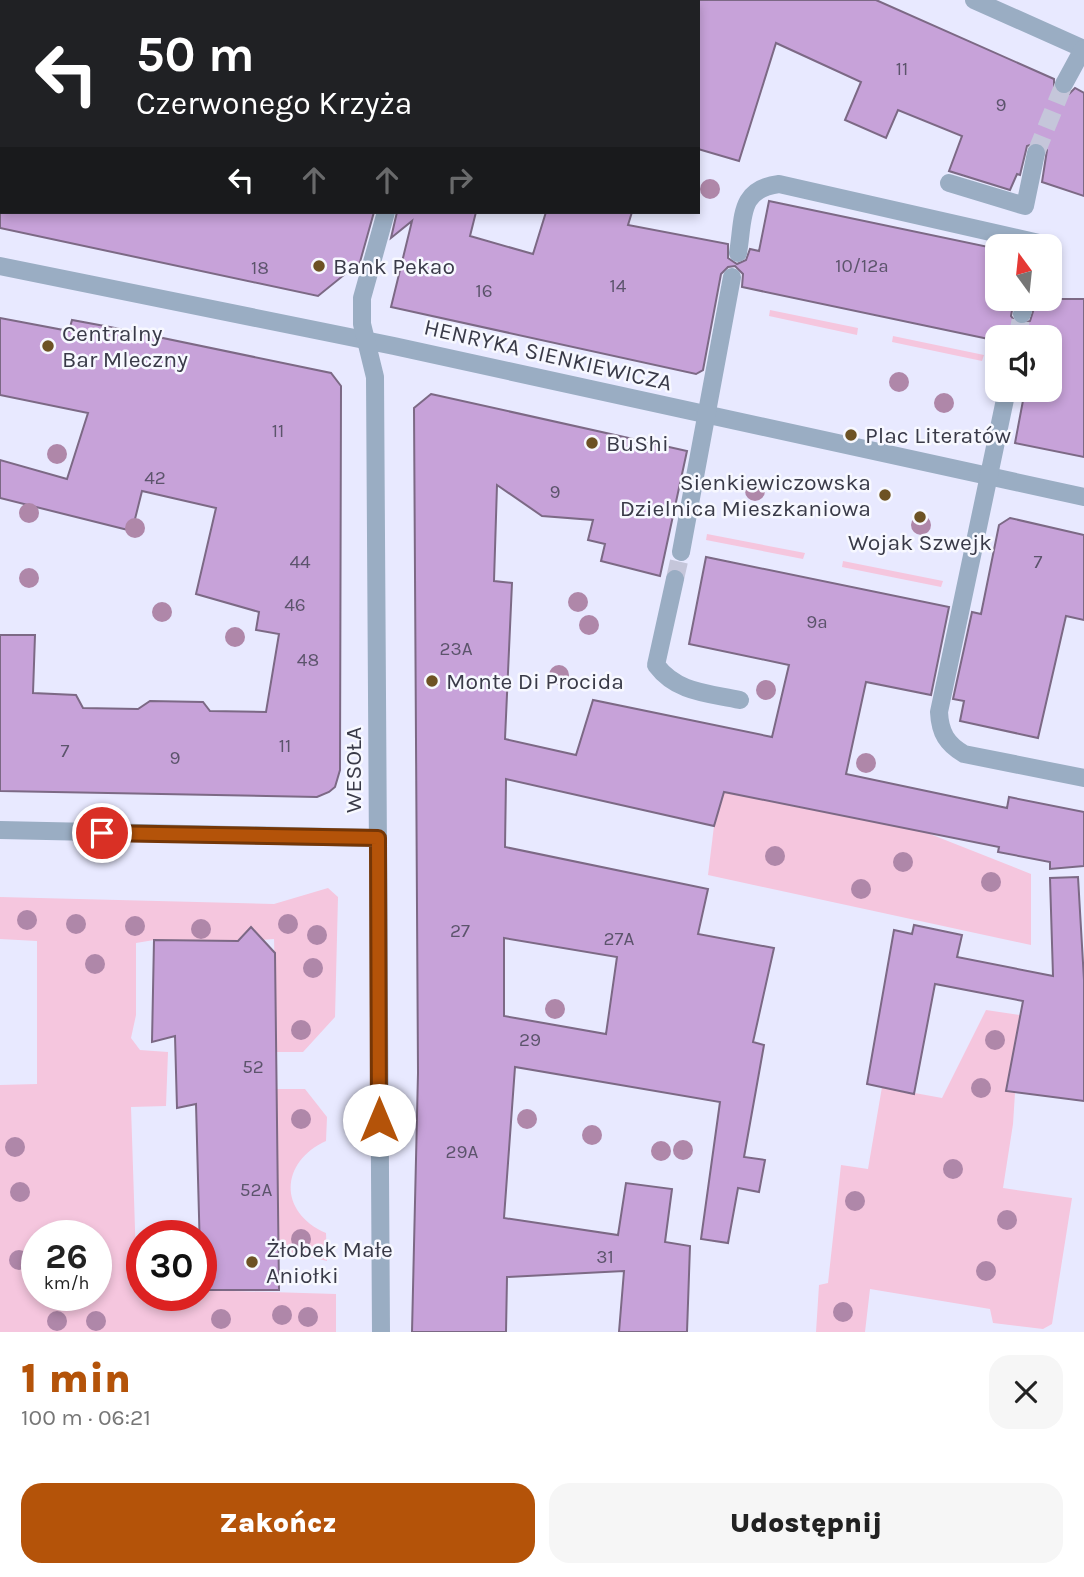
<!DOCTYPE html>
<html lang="pl">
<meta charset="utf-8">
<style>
:root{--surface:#fff;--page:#f6f6f6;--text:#222;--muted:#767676;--accent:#b45309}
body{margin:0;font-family:Karla,sans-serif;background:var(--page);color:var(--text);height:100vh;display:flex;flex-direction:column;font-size:26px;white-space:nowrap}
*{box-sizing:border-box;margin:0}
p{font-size:23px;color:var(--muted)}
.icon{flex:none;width:38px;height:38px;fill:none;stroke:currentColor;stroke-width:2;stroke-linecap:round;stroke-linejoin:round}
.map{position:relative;height:1332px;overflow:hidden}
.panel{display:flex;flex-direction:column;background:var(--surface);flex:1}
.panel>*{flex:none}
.guide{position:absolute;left:0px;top:0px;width:700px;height:214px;box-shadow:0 4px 10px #0003;background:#202124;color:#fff;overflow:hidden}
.needle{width:46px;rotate:345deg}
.tools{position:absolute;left:985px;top:234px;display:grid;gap:14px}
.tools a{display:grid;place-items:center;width:77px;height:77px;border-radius:14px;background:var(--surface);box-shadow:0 4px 10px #0003;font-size:35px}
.speed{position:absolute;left:21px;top:1220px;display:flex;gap:14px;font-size:35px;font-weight:700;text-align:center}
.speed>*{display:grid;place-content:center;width:91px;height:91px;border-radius:50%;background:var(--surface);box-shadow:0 4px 10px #0003;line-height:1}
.speed small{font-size:18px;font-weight:400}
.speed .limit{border:10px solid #d22;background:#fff;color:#111}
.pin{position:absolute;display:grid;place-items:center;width:60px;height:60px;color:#fff;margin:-30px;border:4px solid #fff;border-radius:50%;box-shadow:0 2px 7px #0007}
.me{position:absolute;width:77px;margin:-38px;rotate:0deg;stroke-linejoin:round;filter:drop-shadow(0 0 5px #0008)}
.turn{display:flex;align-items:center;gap:24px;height:147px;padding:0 21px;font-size:32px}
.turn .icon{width:91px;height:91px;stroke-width:2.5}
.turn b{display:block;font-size:49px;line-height:60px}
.lanes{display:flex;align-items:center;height:66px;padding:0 21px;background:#0003;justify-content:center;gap:35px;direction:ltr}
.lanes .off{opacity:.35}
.round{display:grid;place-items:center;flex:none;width:74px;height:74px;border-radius:21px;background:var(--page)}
.overview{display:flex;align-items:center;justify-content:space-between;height:119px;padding:0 21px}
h1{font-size:42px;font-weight:800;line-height:52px;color:var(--accent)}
.action{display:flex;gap:14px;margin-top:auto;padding:14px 21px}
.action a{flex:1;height:80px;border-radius:21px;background:var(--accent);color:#fff;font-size:28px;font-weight:800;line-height:80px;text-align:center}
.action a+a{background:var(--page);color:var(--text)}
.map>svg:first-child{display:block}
</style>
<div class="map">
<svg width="1084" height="1332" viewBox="0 0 1084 1332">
<rect width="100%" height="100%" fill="#e8e9ff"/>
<g fill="#f5c6de" fill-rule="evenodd">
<polygon points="770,310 858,328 857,335 769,316"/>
<polygon points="893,336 984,355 982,361 892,342"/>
<polygon points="707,534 805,553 803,559 706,540"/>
<polygon points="843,561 943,581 941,587 842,567"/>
<polygon points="724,791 925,832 1031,874 1031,945 708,875 714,826"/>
<path d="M 328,888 L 338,897 L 335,1017 L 303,1052 L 277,1052 L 274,939 L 261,940 L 256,933 L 250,932 L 242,941 L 154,940 L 136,943 L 136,1015 L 131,1038 L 140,1050 L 168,1052 L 166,1106 L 131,1107 L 137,1290 L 142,1290 L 142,1295 L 201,1295 L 201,1290 L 336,1294 L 336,1332 L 0,1332 L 0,1085 L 37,1084 L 37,941 L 0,939 L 0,897 L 274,904 ZM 37,1236 L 96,1236 L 96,1295 L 37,1295 Z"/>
<polygon points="986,1010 1020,1015 1013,1124 1003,1188 1072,1198 1052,1324 1043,1329 993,1323 990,1309 870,1289 865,1332 816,1332 819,1285 828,1283 841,1165 868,1169 882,1087 942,1098"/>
<path d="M 277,1089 L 305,1089 L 327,1117 L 326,1141 C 280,1162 278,1212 326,1233 L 327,1261 L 277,1249 Z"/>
</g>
<g fill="#c7a2d9" stroke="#7c6985" stroke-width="2" fill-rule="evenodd">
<polygon points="698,0 876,0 1054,79 1054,89 1059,94 1069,94 1075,88 1084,93 1084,196 1042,182 1047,150 1039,142 1027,146 1020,175 1017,174 1010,190 949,171 962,136 898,110 886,138 845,120 861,82 776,43 739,161 698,149"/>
<polygon points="769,201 998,249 998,299 1014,299 1011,316 1018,325 1030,321 1037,299 1084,299 1084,457 1015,443 1025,390 1050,390 1050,338 998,338 998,341 742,287 743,274 735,266 728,267 721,274 703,370 696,374 391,307 412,221 391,238 397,212 476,212 470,236 533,254 546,212 632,212 628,225 728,244 728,258 737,264 746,260 750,249 759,251"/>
<polygon points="0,212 374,212 360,262 318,296 0,228"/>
<polygon points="0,318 69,331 72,320 110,327 331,373 341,386 340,770 335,787 329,792 317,797 0,791 0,635 35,635 33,693 76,695 83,708 138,709 150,701 203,702 210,711 266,712 279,634 256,630 259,612 196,594 216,508 142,491 132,531 0,498 0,460 67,479 88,413 0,395"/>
<path d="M 431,394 L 687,451 L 660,576 L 601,561 L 605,544 L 588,540 L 593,520 L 542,516 L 497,485 L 494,581 L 512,583 L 505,739 L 576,755 L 593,700 L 772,737 L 789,665 L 689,644 L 706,557 L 949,607 L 931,695 L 866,682 L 846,774 L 1007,808 L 1009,797 L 1084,812 L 1084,866 L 1050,869 L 1050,862 L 998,852 L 999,847 L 724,792 L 714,826 L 506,779 L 505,847 L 708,889 L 698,934 L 774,948 L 753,1042 L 764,1045 L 744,1157 L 765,1160 L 759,1192 L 738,1188 L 728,1243 L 701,1239 L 720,1102 L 515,1067 L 504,1218 L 618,1235 L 626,1183 L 672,1189 L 665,1242 L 690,1246 L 687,1332 L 619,1332 L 624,1271 L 507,1277 L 506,1332 L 412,1332 L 418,1073 L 414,408 ZM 504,938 L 617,957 L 606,1034 L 504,1016 Z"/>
<polygon points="1010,518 1084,535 1084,620 1066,616 1038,738 960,721 964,701 953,699 972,612 981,614 999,525"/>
<polygon points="1078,877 1084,980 1084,1101 1006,1091 1023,1001 935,984 914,1094 867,1084 894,930 912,934 914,925 962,935 957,957 1053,976 1050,878"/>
<polygon points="251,927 275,953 279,1290 201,1290 196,1104 177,1108 175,1036 152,1042 154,940 238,941"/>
</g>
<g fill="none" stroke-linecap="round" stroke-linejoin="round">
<g stroke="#c5c6da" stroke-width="18" stroke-dasharray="18 9" stroke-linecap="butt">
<polyline points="1036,153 1064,84"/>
<polyline points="1017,338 1022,314"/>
<polyline points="675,579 681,552"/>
</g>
<g stroke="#9aadc3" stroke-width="18">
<polyline points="974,0 1084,49"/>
<polyline points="444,2 444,0"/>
<polyline points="1064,84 1083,49"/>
<polyline points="949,183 1025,206 1036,153"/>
<path d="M 738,253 C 744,218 738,189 779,184 L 1039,243 L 1038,247"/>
<polyline points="0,266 394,346 1084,497"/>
<polyline points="1022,314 1026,299"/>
<path d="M 1007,390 L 939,712 C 940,733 947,744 964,754 L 1084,778"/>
<polyline points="681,552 732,277"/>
<path d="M 675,579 L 656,665 C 677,693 708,693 740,700"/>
<polyline points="0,830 378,838"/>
<polyline points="381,1332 375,377 362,324 362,298 386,212"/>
</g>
</g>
<g fill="#af87a9">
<circle cx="710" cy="189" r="10"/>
<circle cx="899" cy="382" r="10"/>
<circle cx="944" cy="403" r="10"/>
<circle cx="57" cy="454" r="10"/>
<circle cx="755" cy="491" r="10"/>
<circle cx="29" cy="513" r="10"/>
<circle cx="921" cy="525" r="10"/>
<circle cx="135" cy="528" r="10"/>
<circle cx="29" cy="578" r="10"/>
<circle cx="578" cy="602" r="10"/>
<circle cx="162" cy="612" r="10"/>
<circle cx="589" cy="625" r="10"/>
<circle cx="235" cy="637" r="10"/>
<circle cx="559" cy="675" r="10"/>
<circle cx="766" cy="690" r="10"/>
<circle cx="866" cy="763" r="10"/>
<circle cx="775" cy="856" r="10"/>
<circle cx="903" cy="862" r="10"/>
<circle cx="991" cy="882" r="10"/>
<circle cx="861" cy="889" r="10"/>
<circle cx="27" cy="920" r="10"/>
<circle cx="76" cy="924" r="10"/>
<circle cx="288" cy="924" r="10"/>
<circle cx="135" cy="926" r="10"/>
<circle cx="201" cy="929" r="10"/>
<circle cx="317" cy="935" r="10"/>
<circle cx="95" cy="964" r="10"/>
<circle cx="313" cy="968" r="10"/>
<circle cx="555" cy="1009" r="10"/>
<circle cx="301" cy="1030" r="10"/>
<circle cx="995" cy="1040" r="10"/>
<circle cx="981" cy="1088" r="10"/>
<circle cx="301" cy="1119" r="10"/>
<circle cx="527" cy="1119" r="10"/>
<circle cx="592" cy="1135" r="10"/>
<circle cx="15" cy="1147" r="10"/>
<circle cx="683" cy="1150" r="10"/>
<circle cx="661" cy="1151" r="10"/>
<circle cx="953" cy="1169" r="10"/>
<circle cx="20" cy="1192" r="10"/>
<circle cx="855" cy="1201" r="10"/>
<circle cx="1007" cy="1220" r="10"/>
<circle cx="301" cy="1239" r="10"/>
<circle cx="19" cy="1260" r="10"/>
<circle cx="986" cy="1271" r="10"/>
<circle cx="843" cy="1312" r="10"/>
<circle cx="282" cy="1315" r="10"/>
<circle cx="308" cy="1317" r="10"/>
<circle cx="221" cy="1319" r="10"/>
<circle cx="57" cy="1321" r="10"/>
<circle cx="96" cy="1321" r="10"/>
</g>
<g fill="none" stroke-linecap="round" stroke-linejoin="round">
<defs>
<polyline id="route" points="102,833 378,838 379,1120"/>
</defs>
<use href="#route" stroke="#753606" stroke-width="18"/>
<use href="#route" stroke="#b45309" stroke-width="12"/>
</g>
<g fill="#6d5224" stroke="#f7f8ff" stroke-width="2.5">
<circle cx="319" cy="266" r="7"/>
<circle cx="48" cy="346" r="7"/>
<circle cx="851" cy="435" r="7"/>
<circle cx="592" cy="443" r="7"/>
<circle cx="885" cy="495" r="7"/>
<circle cx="920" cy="517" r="7"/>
<circle cx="432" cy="681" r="7"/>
<circle cx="252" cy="1262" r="7"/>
</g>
<g text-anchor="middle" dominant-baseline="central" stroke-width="5" stroke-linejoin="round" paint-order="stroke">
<g font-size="19" fill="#5c546c">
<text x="902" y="69">11</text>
<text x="1001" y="105">9</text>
<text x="862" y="266">10/12a</text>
<text x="260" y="268">18</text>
<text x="618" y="286">14</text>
<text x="484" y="291">16</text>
<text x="278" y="431">11</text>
<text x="155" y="478">42</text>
<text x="555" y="492">9</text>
<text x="300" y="562">44</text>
<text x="1038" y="562">7</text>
<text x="295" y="605">46</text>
<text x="817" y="622">9a</text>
<text x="456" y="649">23A</text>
<text x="308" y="660">48</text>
<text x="285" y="746">11</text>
<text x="65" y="751">7</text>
<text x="175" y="758">9</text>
<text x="460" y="931">27</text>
<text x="619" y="939">27A</text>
<text x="530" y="1040">29</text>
<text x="253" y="1067">52</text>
<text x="462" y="1152">29A</text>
<text x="256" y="1190">52A</text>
<text x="605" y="1257">31</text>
</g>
<g font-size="23" fill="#393a48" stroke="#f7f8ff" text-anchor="start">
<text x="333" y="266">Bank Pekao</text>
<text x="62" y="333">Centralny<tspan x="62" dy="26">Bar Mleczny</tspan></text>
<text x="865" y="435">Plac Literatów</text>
<text x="606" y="443">BuShi</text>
<text x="871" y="482" text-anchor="end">Sienkiewiczowska<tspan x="871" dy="26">Dzielnica Mieszkaniowa</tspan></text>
<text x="920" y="542" text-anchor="middle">Wojak Szwejk</text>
<text x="446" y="681">Monte Di Procida</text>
<text x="266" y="1249">Żłobek Małe<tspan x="266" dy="26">Aniołki</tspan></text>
</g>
<g font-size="23" fill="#393a48" stroke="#f7f8ff">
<text transform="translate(548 355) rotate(13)">HENRYKA SIENKIEWICZA</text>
<text transform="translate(353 770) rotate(-90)">WESOŁA</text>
</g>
</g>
</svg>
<div class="tools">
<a><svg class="needle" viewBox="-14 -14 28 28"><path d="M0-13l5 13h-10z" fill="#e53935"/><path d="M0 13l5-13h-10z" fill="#767676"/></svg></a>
<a><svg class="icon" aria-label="sound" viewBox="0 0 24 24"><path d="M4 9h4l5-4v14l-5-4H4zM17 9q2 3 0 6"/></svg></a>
</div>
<div class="speed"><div>26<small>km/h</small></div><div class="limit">30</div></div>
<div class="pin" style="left:102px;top:833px;background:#d93025"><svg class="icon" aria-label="arrive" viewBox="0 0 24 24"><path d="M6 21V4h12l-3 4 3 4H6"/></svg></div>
<svg class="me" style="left:379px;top:1120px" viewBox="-20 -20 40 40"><circle r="19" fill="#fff"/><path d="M0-13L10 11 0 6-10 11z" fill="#b45309"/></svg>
<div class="guide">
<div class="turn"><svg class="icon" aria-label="left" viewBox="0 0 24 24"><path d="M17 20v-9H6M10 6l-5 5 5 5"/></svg><div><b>50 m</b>Czerwonego Krzyża</div></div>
<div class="lanes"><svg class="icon" aria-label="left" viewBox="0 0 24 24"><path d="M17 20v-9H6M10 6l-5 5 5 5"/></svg><svg class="icon off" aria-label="ahead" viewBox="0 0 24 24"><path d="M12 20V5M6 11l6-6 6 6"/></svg><svg class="icon off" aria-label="ahead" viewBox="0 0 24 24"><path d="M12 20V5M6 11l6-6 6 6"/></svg><svg class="icon off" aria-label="right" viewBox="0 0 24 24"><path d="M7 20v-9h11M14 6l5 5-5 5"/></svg></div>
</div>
</div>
<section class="panel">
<div class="overview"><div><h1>1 min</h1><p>100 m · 06:21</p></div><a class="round"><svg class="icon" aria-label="close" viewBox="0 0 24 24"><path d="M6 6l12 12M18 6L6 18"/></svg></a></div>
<div class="action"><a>Zakończ</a><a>Udostępnij</a></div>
</section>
